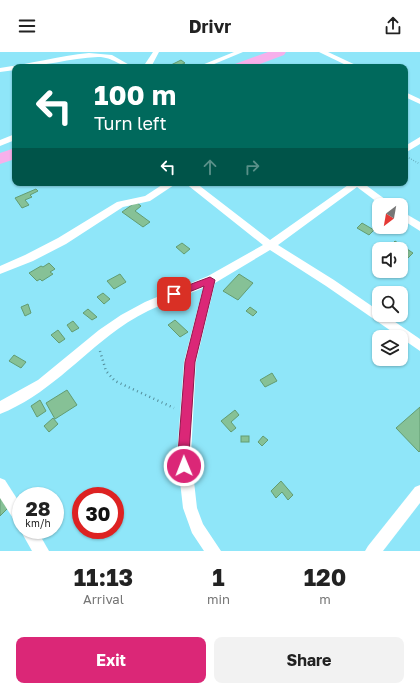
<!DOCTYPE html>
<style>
:root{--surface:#fff;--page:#f2f2f2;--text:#222;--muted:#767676;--accent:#db2777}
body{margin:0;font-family:"Golos Text",sans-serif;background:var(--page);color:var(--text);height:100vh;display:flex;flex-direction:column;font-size:15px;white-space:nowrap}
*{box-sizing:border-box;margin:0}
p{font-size:13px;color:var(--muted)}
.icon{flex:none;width:22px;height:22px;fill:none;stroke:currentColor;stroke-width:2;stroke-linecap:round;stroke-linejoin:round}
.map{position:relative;height:499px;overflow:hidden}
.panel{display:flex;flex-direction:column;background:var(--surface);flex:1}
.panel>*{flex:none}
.hud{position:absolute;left:12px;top:12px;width:396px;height:122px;border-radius:8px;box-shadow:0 1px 3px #0004;background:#00695c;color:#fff;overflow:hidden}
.needle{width:26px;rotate:211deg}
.controls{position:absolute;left:372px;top:146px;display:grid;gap:8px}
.controls a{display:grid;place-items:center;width:36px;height:36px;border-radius:8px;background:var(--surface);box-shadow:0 1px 3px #0004;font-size:20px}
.speed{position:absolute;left:12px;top:435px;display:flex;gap:8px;font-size:20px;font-weight:700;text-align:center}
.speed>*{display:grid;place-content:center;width:52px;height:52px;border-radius:50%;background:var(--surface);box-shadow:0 1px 3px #0004;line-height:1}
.speed small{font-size:10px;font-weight:400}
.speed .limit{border:6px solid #d22;background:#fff;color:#111}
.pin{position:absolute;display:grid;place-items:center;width:34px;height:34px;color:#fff;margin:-17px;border-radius:8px;box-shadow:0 2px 6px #0006}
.me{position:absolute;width:44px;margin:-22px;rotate:359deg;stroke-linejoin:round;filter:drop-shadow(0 0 3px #0008)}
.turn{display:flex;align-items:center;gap:14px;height:84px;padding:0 16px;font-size:18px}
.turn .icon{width:52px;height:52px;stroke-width:2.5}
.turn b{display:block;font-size:28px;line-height:34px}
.lanes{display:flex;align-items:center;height:38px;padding:0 16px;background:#0003;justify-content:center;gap:20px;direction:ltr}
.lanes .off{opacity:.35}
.eta{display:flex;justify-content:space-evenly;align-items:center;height:68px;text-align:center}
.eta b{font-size:24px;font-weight:700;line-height:28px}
.button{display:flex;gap:8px;margin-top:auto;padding:8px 16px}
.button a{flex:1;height:46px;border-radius:8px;background:var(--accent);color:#fff;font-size:16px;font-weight:700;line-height:46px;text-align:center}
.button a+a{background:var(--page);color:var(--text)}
header{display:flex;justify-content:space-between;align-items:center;height:52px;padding:0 16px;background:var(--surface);font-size:18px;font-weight:700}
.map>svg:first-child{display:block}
</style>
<header><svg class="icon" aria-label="menu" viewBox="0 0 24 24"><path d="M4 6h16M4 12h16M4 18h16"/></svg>Drivr<svg class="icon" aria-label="share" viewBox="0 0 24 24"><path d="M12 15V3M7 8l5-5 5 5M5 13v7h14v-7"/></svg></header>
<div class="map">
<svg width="420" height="499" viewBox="0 0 420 499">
<rect width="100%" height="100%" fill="#8fe6f9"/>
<g fill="#86c196" stroke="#629c72">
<polygon points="181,8 185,11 177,15 171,13"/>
<polygon points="36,137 38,139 30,143 32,145 25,148 29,153 22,156 15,146"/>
<polygon points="136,150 141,154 135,159 150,170 143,175 122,160"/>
<polygon points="362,171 374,178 369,183 357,176"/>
<polygon points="395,189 413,201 404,210 401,208 401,197 388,196"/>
<polygon points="182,191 190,197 184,202 176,195"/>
<polygon points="49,211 55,217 50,220 53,222 42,229 40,227 37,229 29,221 41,214 43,215"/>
<polygon points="120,222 126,230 114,237 107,229"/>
<polygon points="239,222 253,231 238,248 223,239"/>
<polygon points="103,241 110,247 104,252 97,245"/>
<polygon points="28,252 31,261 25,264 21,255"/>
<polygon points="250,255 257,260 253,264 246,259"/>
<polygon points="88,257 97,265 92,268 83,261"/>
<polygon points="175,268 188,280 180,285 168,273"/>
<polygon points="73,269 79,276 72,280 67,273"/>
<polygon points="58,278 65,287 59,291 51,283"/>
<polygon points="14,303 26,310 21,316 9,309"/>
<polygon points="272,321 277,329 265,335 260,328"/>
<polygon points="67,338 77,353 55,367 46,351"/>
<polygon points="40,348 46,359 37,365 31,354"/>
<polygon points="420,355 420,399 419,400 396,376"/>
<polygon points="235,358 239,363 231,370 236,376 231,380 221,369"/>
<polygon points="53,366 58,372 49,380 44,374"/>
<rect x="241" y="384" width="8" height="6"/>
<polygon points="263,384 268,388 262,394 258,390"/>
<polygon points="281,429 293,443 288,448 282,440 276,446 271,439"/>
<polygon points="0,442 9,455 0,464"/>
</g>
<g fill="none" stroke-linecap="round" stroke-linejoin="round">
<polyline stroke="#538d9a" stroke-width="1.5" stroke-dasharray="0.5 2" stroke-linecap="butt" points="409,106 420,112"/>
<polyline stroke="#538d9a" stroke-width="2.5" stroke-dasharray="1 3.5" stroke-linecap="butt" points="100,299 106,319 115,329 174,356"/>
<g fill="#fff" fill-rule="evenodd">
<polygon points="153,0 159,0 151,15 143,15"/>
<polygon points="234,0 243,0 207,15 197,15"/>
<polygon points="319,0 328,0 360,15 350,15"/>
<path d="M 89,1 L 112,3 L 133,15 C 119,15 114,5 98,5 C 70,6 43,15 15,15 L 15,18 L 0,20 L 0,16 C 29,12 59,4 89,1 Z"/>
<polygon points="405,40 420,47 420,52 405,45"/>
<polygon points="15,82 15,88 0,94 0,88"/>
<polygon points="420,85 420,92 405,101 405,94"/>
<polygon points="165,131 177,131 150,149 123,155 66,192 33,209 0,222 0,214 25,203 58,186 117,150 145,144"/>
<path d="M 185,131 L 196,131 L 270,188 L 351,131 L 363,131 L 393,153 L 381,153 L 357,135 L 278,193 L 334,228 L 379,259 L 379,263 L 385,263 L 420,287 L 420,299 L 326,234 L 270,198 L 215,231 L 196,310 L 191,403 L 197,456 L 203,472 L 221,499 L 204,499 L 192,481 L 183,456 L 177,403 L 184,310 L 203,236 C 173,248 144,258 118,277 C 78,306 46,344 0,362 L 0,349 L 38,328 L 99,278 L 121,263 L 145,250 L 208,224 L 263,193 Z"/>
<polygon points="401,159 420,170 420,179 401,167"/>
<polygon points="0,426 5,428 21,453 21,473 16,471 0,446"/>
<polygon points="420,433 420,451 383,499 365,499 368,494 415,435"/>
<polygon points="21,477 37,478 49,499 32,499 23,483"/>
</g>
<g fill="#f7b0eb" fill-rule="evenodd">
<polygon points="268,0 286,0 284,3 252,15 234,15 235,12"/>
<polygon points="15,96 15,107 0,112 0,101"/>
</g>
</g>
<polygon fill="#db2777" stroke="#8e194d" points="210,225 215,228 195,310 189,402 190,414 189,418 184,420 180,418 178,402 185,310 204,234 174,246 169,242 170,240"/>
</svg>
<div class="controls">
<a><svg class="needle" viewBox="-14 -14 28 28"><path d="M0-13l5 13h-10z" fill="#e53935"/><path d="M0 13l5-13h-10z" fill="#767676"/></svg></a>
<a><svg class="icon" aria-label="sound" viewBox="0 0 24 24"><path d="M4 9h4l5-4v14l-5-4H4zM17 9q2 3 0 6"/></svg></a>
<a><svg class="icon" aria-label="search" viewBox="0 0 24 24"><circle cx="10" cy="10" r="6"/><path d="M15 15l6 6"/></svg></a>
<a><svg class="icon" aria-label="layers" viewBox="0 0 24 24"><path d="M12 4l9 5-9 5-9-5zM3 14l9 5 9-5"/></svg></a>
</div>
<div class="speed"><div>28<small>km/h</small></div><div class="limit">30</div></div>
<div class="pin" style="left:174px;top:242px;background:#d93025"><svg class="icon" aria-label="arrive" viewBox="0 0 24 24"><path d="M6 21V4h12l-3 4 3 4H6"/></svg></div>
<svg class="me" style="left:184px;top:414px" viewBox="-20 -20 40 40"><circle r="17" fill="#db2777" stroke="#fff" stroke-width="3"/><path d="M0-11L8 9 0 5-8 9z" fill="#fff"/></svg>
<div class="hud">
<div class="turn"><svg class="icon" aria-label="left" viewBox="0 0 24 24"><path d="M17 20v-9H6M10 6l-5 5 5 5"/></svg><div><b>100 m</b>Turn left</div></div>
<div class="lanes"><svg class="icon" aria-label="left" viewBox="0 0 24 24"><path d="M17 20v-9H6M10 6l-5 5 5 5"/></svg><svg class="icon off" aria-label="ahead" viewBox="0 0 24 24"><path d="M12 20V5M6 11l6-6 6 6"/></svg><svg class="icon off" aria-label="right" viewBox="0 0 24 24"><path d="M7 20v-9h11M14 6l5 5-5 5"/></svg></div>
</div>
</div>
<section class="panel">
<div class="eta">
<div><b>11:13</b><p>Arrival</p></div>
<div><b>1</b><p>min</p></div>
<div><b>120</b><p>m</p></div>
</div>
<div class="button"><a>Exit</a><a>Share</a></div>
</section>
